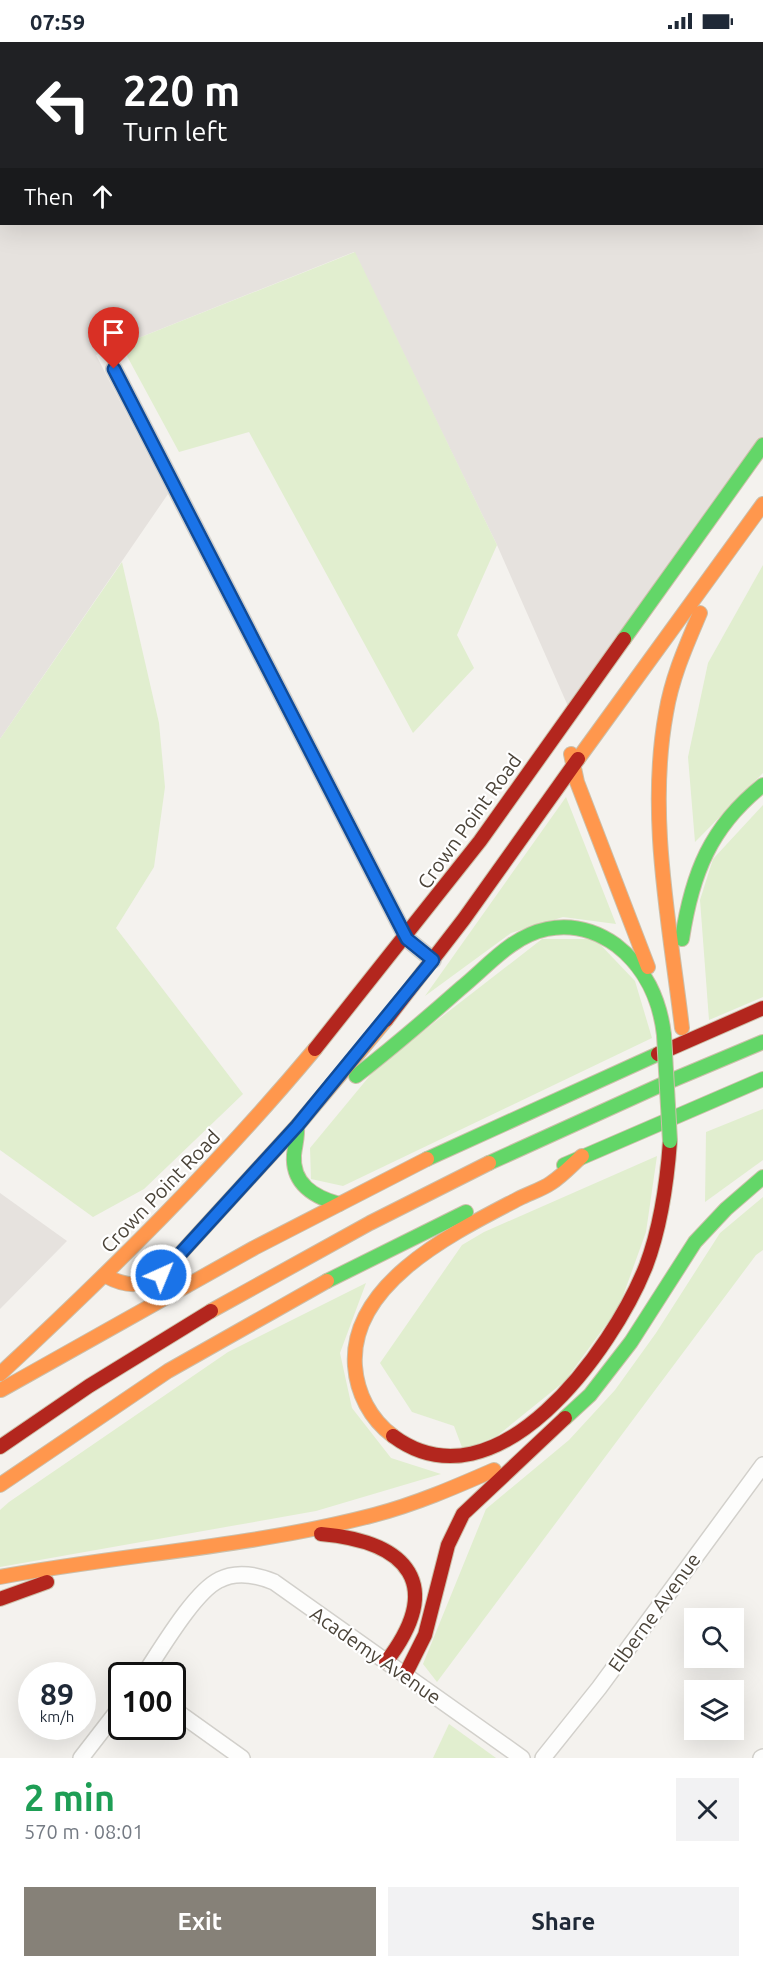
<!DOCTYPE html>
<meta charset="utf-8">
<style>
:root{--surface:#fff;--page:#f2f2f3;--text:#1f2937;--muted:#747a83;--accent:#868178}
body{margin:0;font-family:Ubuntu,sans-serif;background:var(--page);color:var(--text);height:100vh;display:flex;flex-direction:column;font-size:22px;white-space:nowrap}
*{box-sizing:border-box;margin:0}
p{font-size:20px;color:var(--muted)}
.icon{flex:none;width:33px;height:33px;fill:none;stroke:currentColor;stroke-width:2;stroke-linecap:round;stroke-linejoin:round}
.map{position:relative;height:1716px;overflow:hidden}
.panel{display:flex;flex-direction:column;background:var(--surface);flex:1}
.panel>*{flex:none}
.top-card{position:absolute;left:0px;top:0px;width:764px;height:183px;box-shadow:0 6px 24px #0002;background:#202124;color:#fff;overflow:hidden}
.buttons{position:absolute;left:684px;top:1566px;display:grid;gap:12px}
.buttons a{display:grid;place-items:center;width:60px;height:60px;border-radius:0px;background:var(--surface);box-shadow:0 6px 24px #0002;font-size:30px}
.speed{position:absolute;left:18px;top:1620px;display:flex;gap:12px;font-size:30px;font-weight:700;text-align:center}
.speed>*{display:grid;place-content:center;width:78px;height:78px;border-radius:50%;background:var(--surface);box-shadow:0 6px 24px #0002;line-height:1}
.speed small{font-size:15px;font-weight:400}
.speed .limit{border:3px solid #111;border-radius:9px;background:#fff;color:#111}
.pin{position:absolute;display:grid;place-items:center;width:51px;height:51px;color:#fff;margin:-62px -26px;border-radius:50% 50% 50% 0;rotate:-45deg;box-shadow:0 0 6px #0007}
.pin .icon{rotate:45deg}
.me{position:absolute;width:66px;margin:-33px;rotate:44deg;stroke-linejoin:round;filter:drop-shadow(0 0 4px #0008)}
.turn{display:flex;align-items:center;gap:21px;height:126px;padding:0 24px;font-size:27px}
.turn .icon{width:78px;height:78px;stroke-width:2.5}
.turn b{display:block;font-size:42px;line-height:51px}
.then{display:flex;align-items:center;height:57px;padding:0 24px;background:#0003;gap:12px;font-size:22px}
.round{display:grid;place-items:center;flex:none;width:63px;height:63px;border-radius:0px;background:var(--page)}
.headline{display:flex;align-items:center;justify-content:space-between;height:102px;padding:0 24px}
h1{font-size:36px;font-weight:700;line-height:45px;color:#1e9e55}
.cta{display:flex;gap:12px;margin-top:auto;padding:12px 24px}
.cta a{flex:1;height:69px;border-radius:0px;background:var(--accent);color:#fff;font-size:24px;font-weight:700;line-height:69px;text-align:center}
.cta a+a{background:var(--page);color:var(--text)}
.status{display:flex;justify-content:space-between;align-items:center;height:42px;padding:0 30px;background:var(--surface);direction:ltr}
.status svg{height:16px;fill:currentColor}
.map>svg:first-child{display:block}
</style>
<div class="status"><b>07:59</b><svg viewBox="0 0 49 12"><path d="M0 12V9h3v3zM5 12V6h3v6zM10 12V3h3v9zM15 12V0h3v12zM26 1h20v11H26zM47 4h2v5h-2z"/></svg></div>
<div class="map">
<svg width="763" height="1716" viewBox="0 0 763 1716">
<rect width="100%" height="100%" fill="#f4f2ee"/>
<g fill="#e6e2de" fill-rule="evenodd">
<path d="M 0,0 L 763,0 L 763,403 L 571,671 L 497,503 L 354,210 L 96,313 L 168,452 L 0,697 ZM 2,2 L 762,2 L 762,182 L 2,182 Z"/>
<polygon points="0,1151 67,1199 0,1267"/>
</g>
<g fill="#e1eecf">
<polygon points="355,210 497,503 457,593 474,626 413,691 249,390 179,410 121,303"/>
<polygon points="122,520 159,681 165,745 154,825 116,886 243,1052 144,1147 93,1175 0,1108 0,697"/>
<polygon points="763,523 763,731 695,800 688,715 708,621"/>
<polygon points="566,755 616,882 563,875 511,891 425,954"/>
<polygon points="763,763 763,955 709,978 700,858 713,817"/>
<polygon points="542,897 595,897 635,939 652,996 343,1144 311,1137 310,1106 377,1025"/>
<polygon points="763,1067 763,1118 705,1160 706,1090"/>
<polygon points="657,1114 646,1190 619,1265 565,1339 497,1394 463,1408 454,1384 412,1370 380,1321 462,1203 484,1190"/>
<polygon points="763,1155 763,1208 756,1213 437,1640 423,1622 486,1467 569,1398 615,1348 656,1291 720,1191"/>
<polygon points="366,1241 340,1311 352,1366 391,1416 441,1432 316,1469 0,1525 0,1468 9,1460 228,1310"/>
<polygon points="449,1682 496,1716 433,1716"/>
</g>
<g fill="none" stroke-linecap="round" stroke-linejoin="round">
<defs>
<g id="street">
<polyline points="114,327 407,897 433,918"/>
<path d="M 143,1634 C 160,1609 194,1550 219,1538 C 236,1529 257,1533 274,1540 L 522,1716"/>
<polyline points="172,1666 242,1716"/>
<polyline points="81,1716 122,1663"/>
<polyline points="543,1716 599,1646 763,1423"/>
<polyline points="761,1716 763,1715"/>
</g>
<g id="fast">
<polyline points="624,597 763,403"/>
<path d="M 682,897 C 692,832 710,785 763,743"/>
<path d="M 356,1034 C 392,1006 427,976 461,946 C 488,924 512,894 547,887 C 572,882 596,889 616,903 C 645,925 660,958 664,993"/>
<path d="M 297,1084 C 298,1094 295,1103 294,1113 C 292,1142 314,1155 339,1162"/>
<polyline points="427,1117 658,1012"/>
<polyline points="489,1121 663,1042 763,1000"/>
<polyline points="564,1123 763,1037"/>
<polyline points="327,1239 466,1170"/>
<polyline points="565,1376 590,1353 631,1300 695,1200 726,1167 763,1135"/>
</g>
<g id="slow">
<polyline points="571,712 577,740 648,925"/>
<polyline points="578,717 763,462"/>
<path d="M 682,986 C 670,883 647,774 666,671 C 672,635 686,604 700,571"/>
<path d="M 106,1234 C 126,1245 142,1245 161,1233 L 297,1084 L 386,978"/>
<polyline points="211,1269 370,1181 489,1121"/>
<path d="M 0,1332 C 111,1229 218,1123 315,1007"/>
<polyline points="1,1348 254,1206 427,1117"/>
<path d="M 393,1394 C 370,1377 357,1351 355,1324 C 349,1241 455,1190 518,1157 C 529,1151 541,1148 551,1141 C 562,1134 572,1123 582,1114"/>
<polyline points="0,1443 168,1329 327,1239"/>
<path d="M 0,1535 C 124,1512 252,1505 374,1473 C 416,1462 455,1445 494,1428"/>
</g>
<g id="jam">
<polyline points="386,978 464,877 578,717"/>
<polyline points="315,1007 480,799 624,597"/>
<polyline points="658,1012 763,966"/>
<path d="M 393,1394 C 497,1471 613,1307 646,1224 C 661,1184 667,1141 670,1099"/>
<polyline points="0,1405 89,1344 211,1269"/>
<path d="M 321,1492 C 409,1500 445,1543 386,1620"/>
<polyline points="0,1557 47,1540"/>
<polyline points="405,1633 425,1593 448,1503 463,1472 565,1376"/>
</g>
</defs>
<use href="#street" stroke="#d2d0cb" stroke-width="18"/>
<use href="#fast" stroke="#ccbfa9" stroke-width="16"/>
<use href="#slow" stroke="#ccbfa9" stroke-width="16"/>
<use href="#jam" stroke="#ccbfa9" stroke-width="16"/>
<use href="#street" stroke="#fdfdfc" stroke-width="15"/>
<use href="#fast" stroke="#63d668" stroke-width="14"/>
<use href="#slow" stroke="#ff974d" stroke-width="14"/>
<use href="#jam" stroke="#b3261e" stroke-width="14"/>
<defs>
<polyline id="fast-bridge" points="664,993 670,1099"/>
</defs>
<use href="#fast-bridge" stroke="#ccbfa9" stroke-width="16" stroke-linecap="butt"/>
<use href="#fast-bridge" stroke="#63d668" stroke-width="14"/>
</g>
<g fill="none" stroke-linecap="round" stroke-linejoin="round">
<defs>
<polyline id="route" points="114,327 407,897 433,918 297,1084 161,1233"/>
</defs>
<use href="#route" stroke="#114b97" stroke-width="15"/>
<use href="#route" stroke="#1a73e8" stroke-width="10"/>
</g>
<g text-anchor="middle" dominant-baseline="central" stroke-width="4.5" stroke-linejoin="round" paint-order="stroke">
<g font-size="20" fill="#4b4439" stroke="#fff">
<text transform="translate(469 779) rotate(-54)">Crown Point Road</text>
<text transform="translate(160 1149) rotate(-46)">Crown Point Road</text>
<text transform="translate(654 1570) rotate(-54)">Elberne Avenue</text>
<text transform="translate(376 1613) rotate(35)">Academy Avenue</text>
</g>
</g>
</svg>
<div class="buttons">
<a><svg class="icon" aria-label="search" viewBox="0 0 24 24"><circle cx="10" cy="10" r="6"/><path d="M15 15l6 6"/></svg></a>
<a><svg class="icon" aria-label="layers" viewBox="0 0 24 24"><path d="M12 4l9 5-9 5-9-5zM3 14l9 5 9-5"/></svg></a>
</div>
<div class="speed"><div>89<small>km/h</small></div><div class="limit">100</div></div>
<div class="pin" style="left:114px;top:327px;background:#d93025"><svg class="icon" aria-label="arrive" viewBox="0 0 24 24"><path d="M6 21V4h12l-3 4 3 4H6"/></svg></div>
<svg class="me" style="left:161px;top:1233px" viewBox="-20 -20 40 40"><circle r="17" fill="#1a73e8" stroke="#fff" stroke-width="3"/><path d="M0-11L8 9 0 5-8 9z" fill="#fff"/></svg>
<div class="top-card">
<div class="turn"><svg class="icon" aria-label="left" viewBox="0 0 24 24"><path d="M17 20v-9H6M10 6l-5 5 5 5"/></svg><div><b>220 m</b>Turn left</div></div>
<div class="then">Then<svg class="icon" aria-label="ahead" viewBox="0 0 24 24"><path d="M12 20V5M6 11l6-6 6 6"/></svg></div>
</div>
</div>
<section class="panel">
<div class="headline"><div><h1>2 min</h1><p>570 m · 08:01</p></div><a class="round"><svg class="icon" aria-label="close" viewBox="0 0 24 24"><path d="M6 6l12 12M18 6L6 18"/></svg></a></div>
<div class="cta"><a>Exit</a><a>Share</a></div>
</section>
